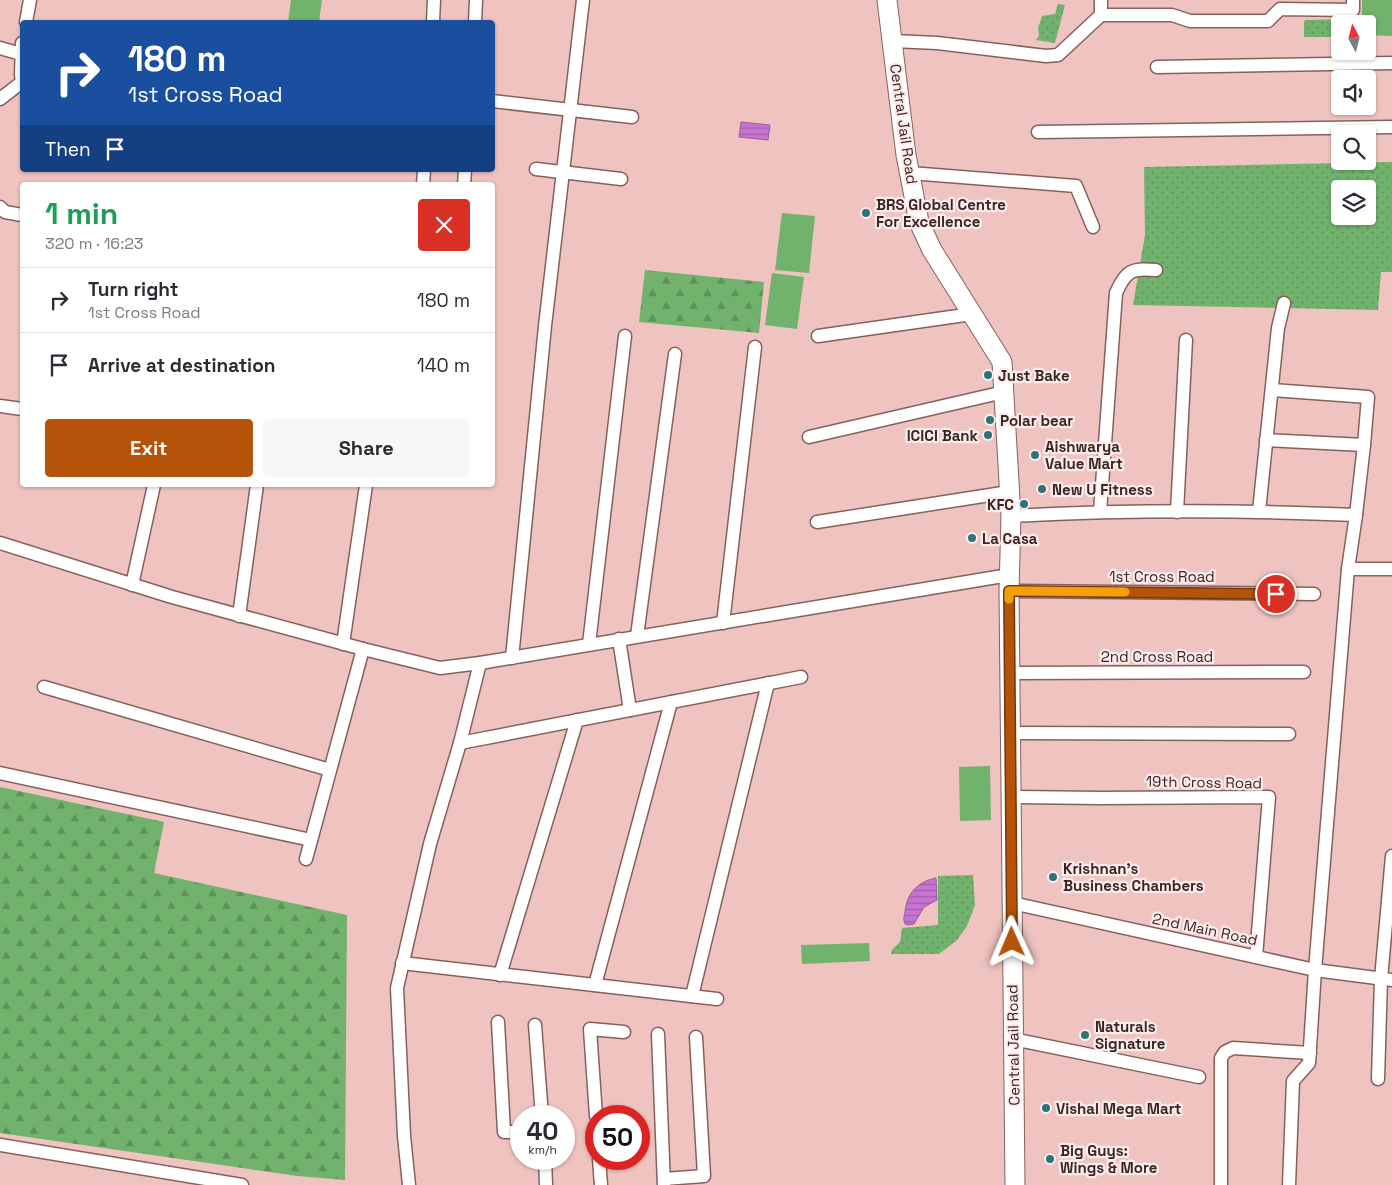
<!DOCTYPE html>
<meta charset="utf-8">
<style>
:root{--surface:#fff;--page:#f7f7f7;--text:#2b2b33;--muted:#7c7c81;--line:#e1e1e2;--accent:#b45309}
body{margin:0;font-family:"Space Grotesk",sans-serif;background:var(--page);color:var(--text);height:100vh;display:flex;flex-direction:column;font-size:19px;white-space:nowrap}
*{box-sizing:border-box;margin:0}
p{font-size:16px;color:var(--muted)}
.icon{flex:none;width:28px;height:28px;fill:none;stroke:currentColor;stroke-width:2;stroke-linecap:round;stroke-linejoin:round}
.map{position:relative;flex:1;overflow:hidden}
.sheet{position:absolute;left:20px;top:182px;width:475px;height:305px;display:flex;flex-direction:column;background:var(--surface);border-radius:5px;box-shadow:0 1px 4px #0004}
.sheet>*{flex:none}
.top-card{position:absolute;left:20px;top:20px;width:475px;height:152px;border-radius:5px;box-shadow:0 1px 4px #0004;background:#1a4fa0;color:#fff;overflow:hidden}
.needle{width:32px;rotate:353deg}
.fabs{position:absolute;left:1331px;top:15px;display:grid;gap:10px}
.fabs a{display:grid;place-items:center;width:45px;height:45px;border-radius:5px;background:var(--surface);box-shadow:0 1px 4px #0004;font-size:25px}
.speed{position:absolute;left:510px;top:1105px;display:flex;gap:10px;font-size:25px;font-weight:700;text-align:center}
.speed>*{display:grid;place-content:center;width:65px;height:65px;border-radius:50%;background:var(--surface);box-shadow:0 1px 4px #0004;line-height:1}
.speed small{font-size:12px;font-weight:400}
.speed .limit{border:8px solid #d22;background:#fff;color:#111}
.pin{position:absolute;display:grid;place-items:center;width:42px;height:42px;color:#fff;margin:-21px;border:2px solid #fff;border-radius:50%;box-shadow:0 1px 5px #0007}
.me{position:absolute;width:55px;margin:-28px;rotate:359deg;stroke-linejoin:round;filter:drop-shadow(0 0 4px #0008)}
.turn{display:flex;align-items:center;gap:18px;height:105px;padding:0 25px;font-size:22px}
.turn .icon{width:65px;height:65px;stroke-width:2.5}
.turn b{display:block;font-size:35px;line-height:42px}
.then{display:flex;align-items:center;height:48px;padding:0 25px;background:#0003;gap:10px;font-size:19px}
.round{display:grid;place-items:center;flex:none;width:52px;height:52px;border-radius:5px;background:var(--page)}
.head{display:flex;align-items:center;justify-content:space-between;height:85px;padding:0 25px}
h1{font-size:30px;font-weight:800;line-height:38px;color:#1e9e55}
.action{display:flex;gap:10px;margin-top:auto;padding:10px 25px}
.action a{flex:1;height:58px;border-radius:5px;background:var(--accent);color:#fff;font-size:20px;font-weight:800;line-height:58px;text-align:center}
.action a+a{background:var(--page);color:var(--text)}
ul{padding:0;list-style:none}
li{display:flex;align-items:center;gap:15px;height:65px;padding:0 25px;border-top:1px solid var(--line)}
li div{flex:1}
li b{display:block;font-size:19px}
li em{font-style:normal}
.map>svg:first-child{display:block}
</style>
<div class="map">
<svg width="1392" height="1185" viewBox="0 0 1392 1185">
<defs>
<pattern id="green-dots" width="8" height="8" patternUnits="userSpaceOnUse" patternTransform="scale(1.25)"><rect width="8" height="8" fill="#71b36d"/><path d="M2 2h.1M6 6h.1" fill="none" stroke="#5e9159" stroke-width="1.8" stroke-linecap="round"/></pattern>
<pattern id="forest-firs" width="22" height="20" patternUnits="userSpaceOnUse" patternTransform="scale(1.25)"><rect width="22" height="20" fill="#71b36d"/><path d="M5 1l3.5 6h-7zM16 11l3.5 6h-7z" fill="#5e9159"/></pattern>
<pattern id="water-rules" width="6" height="5" patternUnits="userSpaceOnUse" patternTransform="scale(1.25)"><rect width="6" height="5" fill="#c673d2"/><path d="M0 2.5h6" fill="none" stroke="#a25eaa"/></pattern>
</defs>
<rect width="100%" height="100%" fill="#efc3c0"/>
<g fill="url(#green-dots)" fill-rule="evenodd">
<polygon points="1058,4 1065,5 1055,43 1036,40 1039,36 1038,28 1042,16 1055,14"/>
<polygon points="1360,19 1360,24 1340,24 1340,37 1304,37 1304,22 1305,20"/>
<path d="M 1392,162 L 1392,272 L 1381,272 L 1378,310 L 1133,305 L 1145,235 L 1144,167 ZM 1340,189 L 1368,189 L 1368,216 L 1340,216 Z"/>
<polygon points="973,875 975,905 967,926 957,940 939,954 891,954 892,950 900,942 902,928 938,925 938,876"/>
</g>
<g fill="url(#forest-firs)">
<polygon points="645,270 764,282 759,333 639,322"/>
<polygon points="0,787 164,822 154,873 347,915 345,1180 297,1176 0,1133"/>
</g>
<g fill="#71b36d">
<polygon points="291,0 322,0 319,22 288,22"/>
<polygon points="1362,0 1392,0 1392,36 1368,35 1368,24 1362,24"/>
<polygon points="782,213 815,216 809,273 775,270"/>
<polygon points="772,273 804,277 797,329 765,325"/>
<polygon points="990,766 991,820 960,821 959,767"/>
<polygon points="869,943 870,961 802,964 801,945"/>
</g>
<g fill="url(#water-rules)" stroke="#9b5c9e">
<polygon points="741,122 770,125 768,140 739,137"/>
<path d="M 936,878 L 937,900 L 924,907 L 914,924 L 908,925 L 905,924 C 903,919 904,917 905,912 C 907,893 917,882 936,878 Z"/>
</g>
<g fill="none" stroke-linecap="round" stroke-linejoin="round">
<defs>
<g id="street">
<polyline points="1101,0 1101,15"/>
<polyline points="26,22 30,0"/>
<polyline points="433,22 434,0"/>
<polyline points="475,22 476,0"/>
<polyline points="893,41 937,43 1046,56 1058,55 1101,15 1172,15 1190,21 1268,21 1280,9 1353,10 1353,0"/>
<polyline points="22,43 21,75 22,80"/>
<polyline points="0,48 21,54"/>
<polyline points="1157,67 1392,63"/>
<polyline points="0,99 22,82"/>
<polyline points="492,101 632,117"/>
<polyline points="1038,132 1392,127"/>
<polyline points="536,169 621,179"/>
<polyline points="910,173 1076,186 1093,227"/>
<polyline points="423,185 424,170"/>
<polyline points="464,185 465,170"/>
<polyline points="0,207 5,212 22,215"/>
<polyline points="818,336 972,314"/>
<polyline points="0,406 22,409"/>
<polyline points="809,437 1004,392"/>
<polyline points="1266,440 1364,445"/>
<polyline points="1259,511 1278,328 1284,303"/>
<path d="M 1100,512 L 1116,293 C 1126,270 1132,268 1156,270"/>
<polyline points="1177,512 1186,340"/>
<path d="M 1011,516 C 1126,510 1241,510 1356,515 L 1364,445 L 1368,397 L 1272,390"/>
<polyline points="817,522 1009,492"/>
<polyline points="0,543 172,597 363,649 440,668 480,663 1009,575"/>
<polyline points="1348,569 1392,569"/>
<polyline points="132,585 154,485"/>
<polyline points="1009,591 1314,594"/>
<polyline points="239,616 257,485"/>
<polyline points="723,623 755,347"/>
<polyline points="637,636 675,354"/>
<polyline points="619,639 630,710"/>
<polyline points="343,644 366,485"/>
<polyline points="589,644 625,336"/>
<polyline points="512,658 545,326 583,0"/>
<polyline points="1010,673 1304,672"/>
<polyline points="44,687 330,770"/>
<polyline points="1011,733 1289,734"/>
<polyline points="460,743 801,677"/>
<polyline points="0,773 311,840"/>
<polyline points="1011,797 1100,798 1269,797 1256,957"/>
<polyline points="306,859 363,649"/>
<polyline points="1012,903 1315,970 1392,980"/>
<polyline points="402,963 717,999"/>
<polyline points="500,975 577,720"/>
<polyline points="595,985 671,702"/>
<polyline points="692,996 768,683"/>
<polyline points="498,1022 504,1132 521,1132"/>
<polyline points="535,1025 542,1116"/>
<polyline points="658,1034 664,1185"/>
<polyline points="1013,1039 1199,1077"/>
<polyline points="1378,1079 1381,979 1392,856"/>
<polyline points="596,1116 590,1029 624,1032"/>
<polyline points="0,1145 242,1185"/>
<polyline points="545,1159 546,1185"/>
<polyline points="599,1159 601,1185"/>
<polyline points="664,1179 704,1176 696,1037"/>
<polyline points="409,1185 404,1136 397,988 430,844 460,743 480,663"/>
<polyline points="1221,1185 1221,1058 1225,1052 1233,1048 1310,1053"/>
<polyline points="1289,1185 1293,1081 1309,1063 1315,970 1348,569 1356,515"/>
</g>
<polyline id="secondary" points="887,0 906,155 919,222 932,250 1002,362 1011,516 1009,591 1015,1185"/>
</defs>
<use href="#street" stroke="#86605e" stroke-width="15"/>
<use href="#secondary" stroke="#86605e" stroke-width="21"/>
<use href="#street" stroke="#fff" stroke-width="12"/>
<use href="#secondary" stroke="#fff" stroke-width="19"/>
</g>
<g fill="none" stroke-linecap="round" stroke-linejoin="round">
<defs>
<polyline id="route" points="1012,942 1009,591 1276,594"/>
</defs>
<use href="#route" stroke="#753606" stroke-width="12"/>
<use href="#route" stroke="#b45309" stroke-width="9"/>
<polyline stroke="#f59e0b" stroke-width="9" points="1009,599 1009,591 1125,592"/>
</g>
<g fill="#2b747a" stroke="#feebea" stroke-width="2">
<circle cx="866" cy="213" r="5"/>
<circle cx="988" cy="375" r="5"/>
<circle cx="990" cy="420" r="5"/>
<circle cx="988" cy="435" r="5"/>
<circle cx="1035" cy="455" r="5"/>
<circle cx="1042" cy="489" r="5"/>
<circle cx="1024" cy="504" r="5"/>
<circle cx="972" cy="538" r="5"/>
<circle cx="1053" cy="877" r="5"/>
<circle cx="1085" cy="1035" r="5"/>
<circle cx="1046" cy="1108" r="5"/>
<circle cx="1050" cy="1159" r="5"/>
</g>
<g text-anchor="middle" dominant-baseline="central" stroke-width="4.5" stroke-linejoin="round" paint-order="stroke">
<g font-size="15" fill="#362625" stroke="#feebea">
<text transform="translate(904 124) rotate(82)">Central Jail Road</text>
<text x="1162" y="576">1st Cross Road</text>
<text x="1157" y="656">2nd Cross Road</text>
<text transform="translate(1204 782) rotate(1)">19th Cross Road</text>
<text transform="translate(1205 929) rotate(12)">2nd Main Road</text>
<text transform="translate(1013 1045) rotate(-91)">Central Jail Road</text>
</g>
<g font-size="15" font-weight="bold" fill="#362625" stroke="#feebea" text-anchor="start">
<text x="876" y="204">BRS Global Centre<tspan x="876" dy="17">For Excellence</tspan></text>
<text x="998" y="375">Just Bake</text>
<text x="1000" y="420">Polar bear</text>
<text x="978" y="435" text-anchor="end">ICICI Bank</text>
<text x="1045" y="446">Aishwarya<tspan x="1045" dy="17">Value Mart</tspan></text>
<text x="1052" y="489">New U Fitness</text>
<text x="1014" y="504" text-anchor="end">KFC</text>
<text x="982" y="538">La Casa</text>
<text x="1063" y="868">Krishnan's<tspan x="1063" dy="17">Business Chambers</tspan></text>
<text x="1095" y="1026">Naturals<tspan x="1095" dy="17">Signature</tspan></text>
<text x="1056" y="1108">Vishal Mega Mart</text>
<text x="1060" y="1150">Big Guys:<tspan x="1060" dy="17">Wings &amp; More</tspan></text>
</g>
</g>
</svg>
<div class="fabs">
<a><svg class="needle" viewBox="-14 -14 28 28"><path d="M0-13l5 13h-10z" fill="#e53935"/><path d="M0 13l5-13h-10z" fill="#7c7c81"/></svg></a>
<a><svg class="icon" aria-label="sound" viewBox="0 0 24 24"><path d="M4 9h4l5-4v14l-5-4H4zM17 9q2 3 0 6"/></svg></a>
<a><svg class="icon" aria-label="search" viewBox="0 0 24 24"><circle cx="10" cy="10" r="6"/><path d="M15 15l6 6"/></svg></a>
<a><svg class="icon" aria-label="layers" viewBox="0 0 24 24"><path d="M12 4l9 5-9 5-9-5zM3 14l9 5 9-5"/></svg></a>
</div>
<div class="speed"><div>40<small>km/h</small></div><div class="limit">50</div></div>
<div class="pin" style="left:1276px;top:594px;background:#d93025"><svg class="icon" aria-label="arrive" viewBox="0 0 24 24"><path d="M6 21V4h12l-3 4 3 4H6"/></svg></div>
<svg class="me" style="left:1012px;top:942px" viewBox="-20 -20 40 40"><path d="M0-17L14 15 0 8-14 15z" fill="#b45309" stroke="#fff" stroke-width="4"/></svg>
<div class="top-card">
<div class="turn"><svg class="icon" aria-label="right" viewBox="0 0 24 24"><path d="M7 20v-9h11M14 6l5 5-5 5"/></svg><div><b>180 m</b>1st Cross Road</div></div>
<div class="then">Then<svg class="icon" aria-label="arrive" viewBox="0 0 24 24"><path d="M6 21V4h12l-3 4 3 4H6"/></svg></div>
</div>
<section class="sheet">
<div class="head"><div><h1>1 min</h1><p>320 m · 16:23</p></div><a class="round" style="background:#d93025;color:#fff"><svg class="icon" aria-label="close" viewBox="0 0 24 24"><path d="M6 6l12 12M18 6L6 18"/></svg></a></div>
<ul>
<li><svg class="icon" aria-label="right" viewBox="0 0 24 24"><path d="M7 20v-9h11M14 6l5 5-5 5"/></svg><div><b>Turn right</b><p>1st Cross Road</p></div><em>180 m</em></li>
<li><svg class="icon" aria-label="arrive" viewBox="0 0 24 24"><path d="M6 21V4h12l-3 4 3 4H6"/></svg><div><b>Arrive at destination</b></div><em>140 m</em></li>
</ul>
<div class="action"><a>Exit</a><a>Share</a></div>
</section>
</div>
